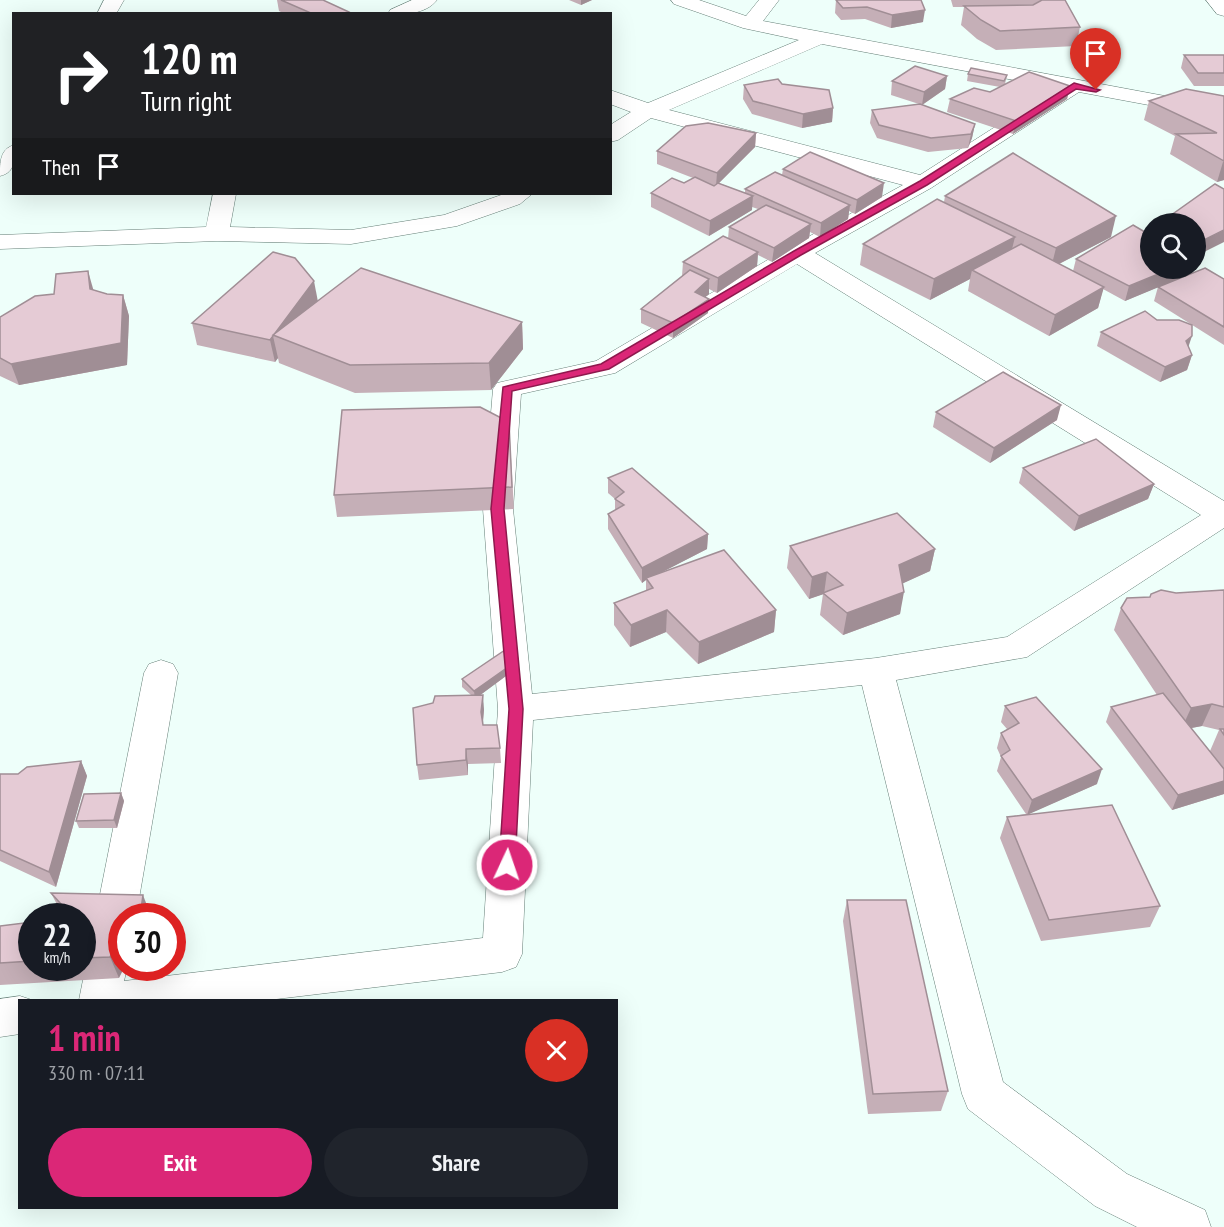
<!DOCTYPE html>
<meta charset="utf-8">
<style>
:root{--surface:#171b24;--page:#20242c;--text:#f1f3f6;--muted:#9ea1a6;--accent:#db2777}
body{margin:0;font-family:"PT Sans Narrow",sans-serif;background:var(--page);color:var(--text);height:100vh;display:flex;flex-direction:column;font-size:22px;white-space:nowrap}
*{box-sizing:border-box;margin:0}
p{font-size:20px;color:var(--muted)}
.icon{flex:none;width:33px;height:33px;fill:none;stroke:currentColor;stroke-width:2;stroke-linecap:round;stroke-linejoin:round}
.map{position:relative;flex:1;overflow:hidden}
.sheet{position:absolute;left:18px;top:999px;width:600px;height:210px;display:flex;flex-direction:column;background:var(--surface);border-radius:0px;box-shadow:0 6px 24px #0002}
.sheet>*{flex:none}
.top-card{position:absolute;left:12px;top:12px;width:600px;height:183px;border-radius:0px;box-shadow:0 6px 24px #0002;background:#202124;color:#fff;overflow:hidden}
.controls{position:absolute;left:1140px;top:213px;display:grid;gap:12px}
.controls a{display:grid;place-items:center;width:66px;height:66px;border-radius:50%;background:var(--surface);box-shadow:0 6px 24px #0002;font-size:30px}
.speed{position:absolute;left:18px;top:903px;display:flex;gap:12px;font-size:30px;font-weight:700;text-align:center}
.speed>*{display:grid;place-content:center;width:78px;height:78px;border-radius:50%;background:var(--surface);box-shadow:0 6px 24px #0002;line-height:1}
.speed small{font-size:15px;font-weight:400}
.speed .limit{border:9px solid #d22;background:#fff;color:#111}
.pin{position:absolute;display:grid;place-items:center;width:51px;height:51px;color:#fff;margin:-62px -26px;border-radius:50% 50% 50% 0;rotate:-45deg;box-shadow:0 0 6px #0007}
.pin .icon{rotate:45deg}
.me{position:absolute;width:66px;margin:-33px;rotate:3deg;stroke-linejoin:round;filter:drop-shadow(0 0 4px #0008)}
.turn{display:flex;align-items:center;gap:21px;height:126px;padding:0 30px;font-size:27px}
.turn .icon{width:78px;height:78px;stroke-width:2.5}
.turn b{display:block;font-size:42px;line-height:51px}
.then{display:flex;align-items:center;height:57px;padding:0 30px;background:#0003;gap:12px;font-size:22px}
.round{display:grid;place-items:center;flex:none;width:63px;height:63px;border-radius:32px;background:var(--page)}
.overview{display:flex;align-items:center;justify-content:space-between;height:102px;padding:0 30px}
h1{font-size:36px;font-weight:700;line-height:45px;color:var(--accent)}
.cta{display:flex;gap:12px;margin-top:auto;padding:12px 30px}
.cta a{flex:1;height:69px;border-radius:36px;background:var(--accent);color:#fff;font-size:24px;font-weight:700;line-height:69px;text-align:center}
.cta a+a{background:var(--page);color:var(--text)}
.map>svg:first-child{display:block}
</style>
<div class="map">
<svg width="1224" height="1227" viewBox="0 0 1224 1227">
<rect width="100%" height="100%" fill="#eefffa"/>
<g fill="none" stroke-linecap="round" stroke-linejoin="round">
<defs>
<g id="minor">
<polygon points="104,0 124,0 116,14 97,14"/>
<path d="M 412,0 L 437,0 C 425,15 404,14 388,14 L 390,10 Z"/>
<path d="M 671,0 L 699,0 L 746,16 L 759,0 L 779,0 L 763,21 L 1224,107 L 1224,119 L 1079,92 L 931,188 L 815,253 L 1224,501 L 1224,528 L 1027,657 L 896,680 L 1003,1082 L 1127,1174 L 1205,1210 L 1211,1227 L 1137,1227 L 1095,1206 L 968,1109 L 962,1094 L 862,685 L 533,720 L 522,954 L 516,967 L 502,972 L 268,1000 L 79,1000 L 144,673 L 149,664 L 161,660 L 173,664 L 178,673 L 136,916 L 122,916 L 122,968 L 127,968 L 124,981 L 483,938 L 498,709 L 483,509 L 493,389 L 497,383 L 596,361 L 788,248 L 903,185 L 651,118 L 618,140 L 610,142 L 610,125 L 631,112 L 610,104 L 610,90 L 648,103 L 799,40 L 743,28 L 674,4 ZM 822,44 L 1056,88 L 920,175 L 669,110 ZM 797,264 L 1201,515 L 1007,637 L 876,658 L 532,694 L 513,509 L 521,394 L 615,373 Z"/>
<path d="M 14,145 C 14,160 16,172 0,176 C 0,162 0,149 14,145 Z"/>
<polygon points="213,194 236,194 230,227 351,230 444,215 504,194 532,194 520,204 457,226 351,244 217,241 0,249 0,235 206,227"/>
<polygon points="20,996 32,1000 20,1000 20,1034 0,1037 0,999"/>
</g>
<polygon id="major" points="1206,0 1224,0 1224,16 1217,14"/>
</defs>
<use href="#minor" stroke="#657f77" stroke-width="1"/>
<use href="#major" stroke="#657f77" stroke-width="1"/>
<use href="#minor" fill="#fff" fill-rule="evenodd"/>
<use href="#major" fill="#fff" fill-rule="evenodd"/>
</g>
<g fill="#c5afb7" fill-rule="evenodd">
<polygon points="277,0 323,0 349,14 285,14 279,11"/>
<polygon points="569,0 592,0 581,5"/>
<polygon points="836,0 921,0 923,22 891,28 865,19 841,20 835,13"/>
<polygon points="951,0 1065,0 1080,27 1076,46 996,50 977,39 961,25 964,7 953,7"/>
<polygon points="1184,55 1224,55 1224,86 1194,86 1181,68"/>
<polygon points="968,74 1007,75 1005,84 1070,86 1067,99 1013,134 947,112 950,99 990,92 1000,87 967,81"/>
<polygon points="947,76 945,89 922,105 975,124 972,138 968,148 928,152 877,138 870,123 872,110 919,104 891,95 892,81"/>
<polygon points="782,84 833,108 832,122 802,128 752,114 743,99 744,85"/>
<polygon points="1224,96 1224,180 1217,182 1170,154 1175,136 1144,120 1149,101"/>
<polygon points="756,133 755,147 719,183 745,193 745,189 782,175 783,169 882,197 855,214 849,211 848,219 820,237 810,232 809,238 772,262 758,255 757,266 717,293 709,289 709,294 705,297 709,299 708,313 673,338 641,323 641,309 682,276 683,262 728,239 729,227 758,209 752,207 752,210 709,236 651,207 651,193 684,183 693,178 657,164 657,151"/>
<polygon points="945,196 1111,237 1059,264 1073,271 1076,259 1190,268 1188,274 1224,279 1224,345 1154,301 1158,287 1125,301 1103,289 1098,308 1049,336 968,291 970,279 930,300 860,265 863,244 944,202"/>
<polygon points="94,290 107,294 123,295 129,316 127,365 19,385 0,376 0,317"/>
<polygon points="318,301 522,322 523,349 491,390 355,393 279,363 278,358 275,362 197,345 192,323"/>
<polygon points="1101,332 1188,347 1192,355 1187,370 1160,382 1097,346"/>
<polygon points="936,412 1057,420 990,463 933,427"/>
<polygon points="509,422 514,509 337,517 334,495"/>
<polygon points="1023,468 1154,484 1148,499 1074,531 1019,483"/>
<polygon points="608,478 708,534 707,549 660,573 776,610 774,632 698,664 666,632 630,647 614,625 614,603 646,591 646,580 642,583 608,529 608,514 615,510 615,499 608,493"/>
<polygon points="790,546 935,549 930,571 903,583 900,614 843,635 820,615 823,594 809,599 787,568"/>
<path d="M 1224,590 L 1224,794 L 1172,810 L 1106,722 L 1111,707 L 1157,695 L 1114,630 L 1121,608 L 1150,597 L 1176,593 ZM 1202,726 L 1219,730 L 1210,751 L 1191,728 Z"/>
<polygon points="518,660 518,667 480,695 484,710 483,725 500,748 501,763 468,764 468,775 419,780 417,765 471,695 462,687 462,679"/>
<polygon points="1005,706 1097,784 1028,814 1160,906 1150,927 1041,941 1000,838 1007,817 1026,814 997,771 1001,757 997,748 1001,733 1007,729 1001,722"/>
<polygon points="81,761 87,776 56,887 0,861 0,774 18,774"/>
<polygon points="121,793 124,801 117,828 79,828 76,821"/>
<polygon points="51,893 122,916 119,978 0,985 0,926 32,922 32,968 82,968 82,916 63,916"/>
<polygon points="847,900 948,1091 941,1111 868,1114 843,921"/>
</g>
<g fill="#a08e95">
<polygon points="581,0 592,0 581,5"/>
<polygon points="925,10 923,22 891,28 892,15"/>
<polygon points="947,76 945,89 922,105 924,92"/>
<polygon points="1070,86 1067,99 1013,134 1016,121"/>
<polygon points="833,108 832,122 802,128 803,114"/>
<polygon points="975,124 972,138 968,148 971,134"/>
<polygon points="756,133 755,147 716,186 717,173"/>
<polygon points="1224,161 1224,180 1217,182 1223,162"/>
<polygon points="884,183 882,197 855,214 857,200"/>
<polygon points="753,196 752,210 709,236 710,221"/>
<polygon points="850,205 848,219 820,237 821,223"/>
<polygon points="1116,216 1111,237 1051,268 1056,248"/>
<polygon points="811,224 809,238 772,262 774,248"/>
<polygon points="1224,230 1224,242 1196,256 1196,244"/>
<polygon points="1015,237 1010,257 972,270 970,279 930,300 934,279"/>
<polygon points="758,252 757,266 717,293 718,278"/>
<polygon points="1173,268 1190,268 1188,275 1125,301 1129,286"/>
<polygon points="88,271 94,292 90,289"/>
<polygon points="709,279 709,294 694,307 695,292"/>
<polygon points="314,281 318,302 274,335"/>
<polygon points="1104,287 1098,308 1049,336 1055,315"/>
<polygon points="123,295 129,316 127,365 19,385 11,364"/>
<polygon points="709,299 708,313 673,338 673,323"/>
<polygon points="522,322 523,349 491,390 489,363"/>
<polygon points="273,336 278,358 275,362 270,340"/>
<polygon points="1192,336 1187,351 1186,341"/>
<polygon points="1192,355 1187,370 1160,382 1165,367"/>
<polygon points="1061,405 1057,420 990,463 994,448"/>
<polygon points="1154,484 1148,499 1074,531 1079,516"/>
<polygon points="708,534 707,549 647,580 646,578 646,580 642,583 642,568"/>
<polygon points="935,549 930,571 895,587 899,565"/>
<polygon points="827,572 824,594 809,599 812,577"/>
<polygon points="904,592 900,614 843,635 847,613"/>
<polygon points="667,610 666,632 630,647 631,625"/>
<polygon points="776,610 774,632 698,664 699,642"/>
<polygon points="518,660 518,667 475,699 474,691"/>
<polygon points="483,695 484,710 482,728 481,712"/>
<polygon points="1212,704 1202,726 1181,730 1191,708"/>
<polygon points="466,749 468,764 468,775 466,760"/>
<polygon points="81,761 87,776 56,887 49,872"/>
<polygon points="1102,769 1097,784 1027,815 1032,800"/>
<polygon points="1224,781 1224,794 1172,810 1178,795"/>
<polygon points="121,793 124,801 117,828 114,820"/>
<polygon points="143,895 151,916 140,916"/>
<polygon points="122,933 122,968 124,968 119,978 110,957"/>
</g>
<g fill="#e5cbd5" stroke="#a08e95" stroke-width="1.5">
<polygon points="281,0 323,0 349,12 347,14 313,14"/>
<polygon points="836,0 921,0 925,10 892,15 867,7 843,8"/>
<polygon points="1042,0 1065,0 1080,27 1000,31 981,20 964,6 1033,5"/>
<polygon points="1184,55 1224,55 1224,73 1198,73"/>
<polygon points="915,66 947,76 924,92 892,81"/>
<polygon points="971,68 1007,75 1004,81 968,74"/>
<polygon points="1029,72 1070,86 1016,121 950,99 974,88 990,92"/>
<polygon points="778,79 782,84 829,90 833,108 803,114 753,101 744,85"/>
<polygon points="1186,89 1224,96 1224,161 1176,134 1217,133 1149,101"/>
<polygon points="920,104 975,124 971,134 931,138 879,125 872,110"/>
<polygon points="708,123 756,133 717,173 657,151 686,126"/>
<polygon points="810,152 884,183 857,200 783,169"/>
<polygon points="1013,153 1116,216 1056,248 945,196"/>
<polygon points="775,172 850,205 821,223 745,189"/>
<polygon points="695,177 714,186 718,183 753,196 710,221 651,193 672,178 684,183"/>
<polygon points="1215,184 1224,189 1224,230 1196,244 1196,224 1160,223"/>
<polygon points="937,199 1015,237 934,279 863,244"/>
<polygon points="766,205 811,224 774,248 729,227"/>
<polygon points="1133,225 1150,235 1150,268 1173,268 1129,286 1076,259"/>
<polygon points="723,236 758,252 718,278 683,262"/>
<polygon points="1021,244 1104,287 1055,315 972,270"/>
<polygon points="273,252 295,258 314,281 270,340 192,323"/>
<polygon points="361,268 522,322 489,363 350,365 273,335"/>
<polygon points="1205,268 1224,279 1224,327 1158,287"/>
<polygon points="690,270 709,279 695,292 709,299 673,323 641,309"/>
<polygon points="88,271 90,289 107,294 123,295 121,343 11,364 0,358 0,317 35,296 54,294 56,274"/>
<polygon points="1145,311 1157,320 1179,320 1192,325 1192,336 1186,341 1192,355 1165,367 1101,332"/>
<polygon points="1003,372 1061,405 994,448 936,412"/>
<polygon points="480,407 509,422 512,487 334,495 342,410"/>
<polygon points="1096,439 1154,484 1079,516 1023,468"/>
<polygon points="632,468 708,534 642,568 608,514 624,505 615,499 624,492 608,478"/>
<polygon points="897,513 935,549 899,565 904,592 847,613 823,593 843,585 827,572 812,577 790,546"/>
<polygon points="724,550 776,610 699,642 667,610 631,625 614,603 653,588 646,578"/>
<polygon points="1161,590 1176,593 1224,590 1224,707 1212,704 1191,708 1121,608 1127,598 1150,597 1151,594"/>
<polygon points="508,648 518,660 474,691 462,679"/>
<polygon points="1163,693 1224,769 1224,781 1178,795 1111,707"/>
<polygon points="483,695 481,712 483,725 497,725 500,748 466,749 466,760 417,765 413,708 433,703 435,696"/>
<polygon points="1036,697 1102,769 1032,800 1001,756 1010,750 1001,733 1019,723 1005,706"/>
<polygon points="1220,729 1224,729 1224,735"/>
<polygon points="81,761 49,872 0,850 0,774 18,774 27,767"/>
<polygon points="121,793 114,820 76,821 84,794"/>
<polygon points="1112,805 1160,906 1049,920 1007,817"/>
<polygon points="51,893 143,895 140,916 122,916 122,933 110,957 82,958 82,916 72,916"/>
<polygon points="847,900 906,900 948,1091 873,1094"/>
<polygon points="32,922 32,961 0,963 0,926"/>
</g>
<polygon fill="#db2777" stroke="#8e194d" stroke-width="1.5" points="1074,83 1100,90 1096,92 1076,89 927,185 801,255 609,369 512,391 504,509 523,709 515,865 513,869 507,871 501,869 499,865 509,709 491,509 503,387 601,364 794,251 920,181"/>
</svg>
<div class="controls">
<a><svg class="icon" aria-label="search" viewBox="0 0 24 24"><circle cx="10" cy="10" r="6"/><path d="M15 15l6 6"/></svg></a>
</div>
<div class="speed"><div>22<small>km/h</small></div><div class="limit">30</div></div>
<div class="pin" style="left:1096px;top:90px;background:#d93025"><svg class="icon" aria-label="arrive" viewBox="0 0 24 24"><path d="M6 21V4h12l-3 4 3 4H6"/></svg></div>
<svg class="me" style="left:507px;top:865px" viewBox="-20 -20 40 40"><circle r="17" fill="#db2777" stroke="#fff" stroke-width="3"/><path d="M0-11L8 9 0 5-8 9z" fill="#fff"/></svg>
<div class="top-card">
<div class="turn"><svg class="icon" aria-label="right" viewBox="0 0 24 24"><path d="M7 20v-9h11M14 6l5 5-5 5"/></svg><div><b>120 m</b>Turn right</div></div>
<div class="then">Then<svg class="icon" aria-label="arrive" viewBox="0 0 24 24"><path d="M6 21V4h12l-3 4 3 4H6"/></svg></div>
</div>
<section class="sheet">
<div class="overview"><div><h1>1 min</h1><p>330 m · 07:11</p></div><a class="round" style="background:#d93025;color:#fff"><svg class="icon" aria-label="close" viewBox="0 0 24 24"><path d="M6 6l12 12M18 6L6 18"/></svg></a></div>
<div class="cta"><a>Exit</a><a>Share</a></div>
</section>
</div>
